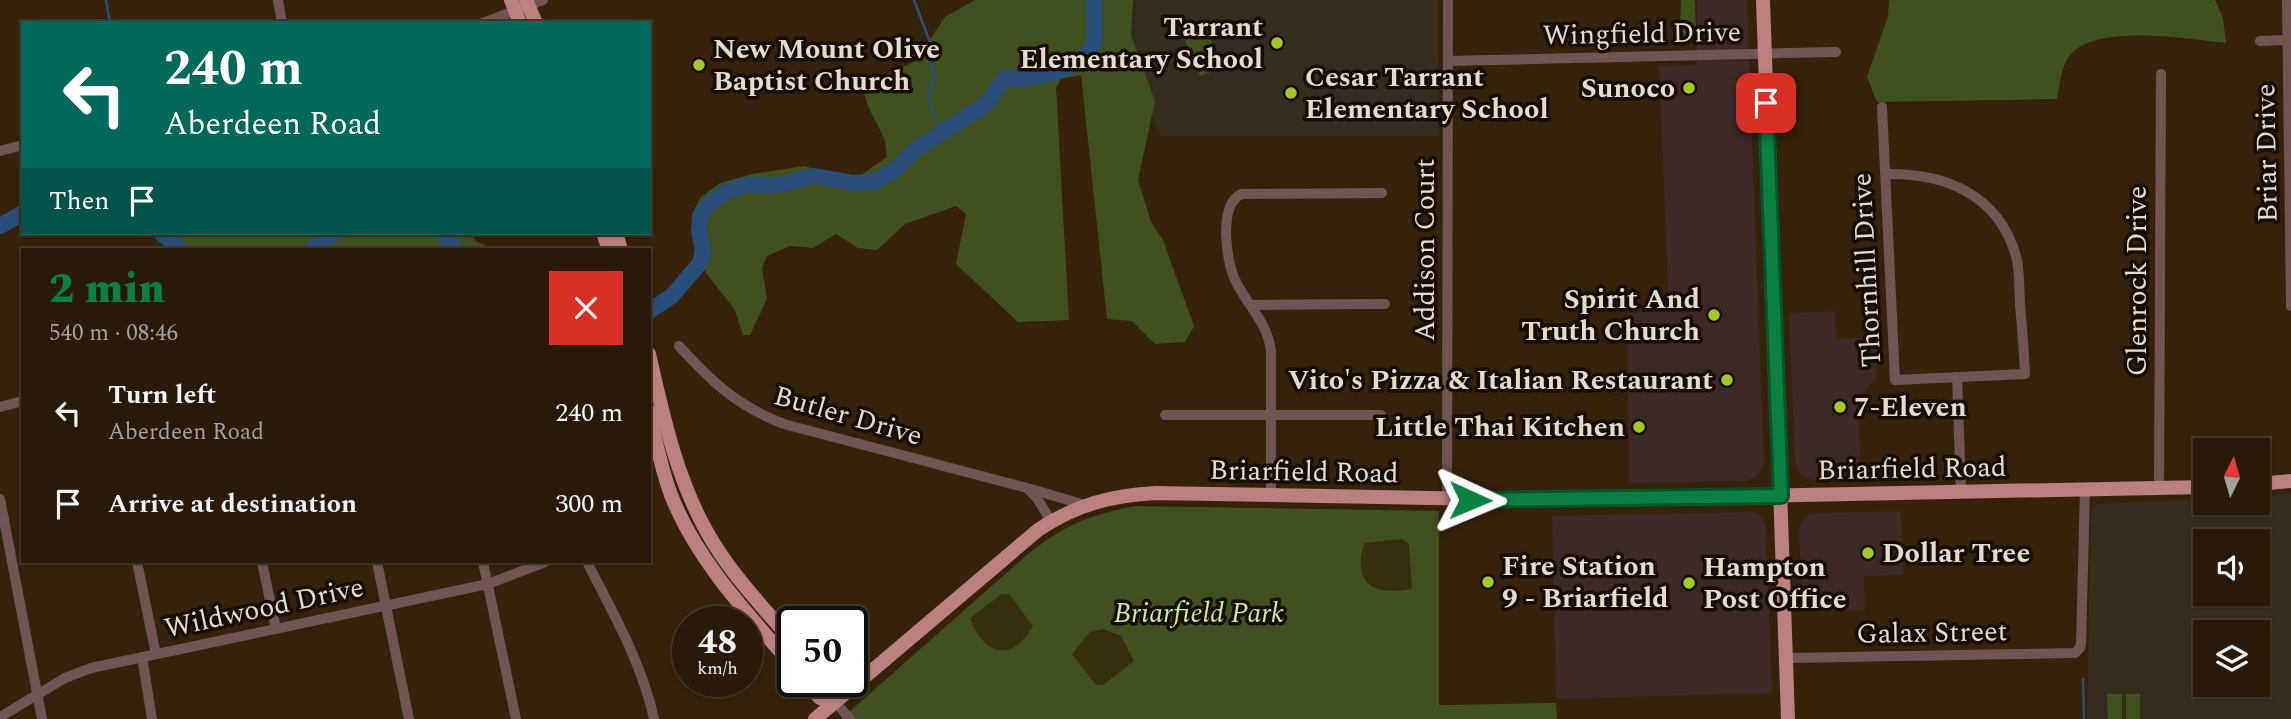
<!DOCTYPE html>
<meta charset="utf-8">
<style>
:root{--surface:#281908;--page:#342616;--text:#f1f3f6;--muted:#a5a09c;--line:#443829;--accent:#0b8043}
body{margin:0;font-family:Spectral,serif;background:var(--page);color:var(--text);height:100vh;display:flex;flex-direction:column;font-size:26px;white-space:nowrap}
*{box-sizing:border-box;margin:0}
p{font-size:23px;color:var(--muted)}
.icon{flex:none;width:38px;height:38px;fill:none;stroke:currentColor;stroke-width:2;stroke-linecap:round;stroke-linejoin:round}
.map{position:relative;flex:1;overflow:hidden}
.side{position:absolute;left:21px;top:248px;width:630px;height:315px;display:flex;flex-direction:column;background:var(--surface);border-radius:0px;box-shadow:0 2px 5px #0004,0 0 0 2px var(--line)}
.side>*{flex:none}
.guide{position:absolute;left:21px;top:21px;width:630px;height:214px;border-radius:0px;box-shadow:0 2px 5px #0004,0 0 0 2px var(--line);background:#00695c;color:#fff;overflow:hidden}
.needle{width:46px;rotate:5deg}
.tools{position:absolute;left:2193px;top:438px;display:grid;gap:14px}
.tools a{display:grid;place-items:center;width:77px;height:77px;border-radius:0px;background:var(--surface);box-shadow:0 2px 5px #0004,0 0 0 2px var(--line);font-size:35px}
.speed{position:absolute;left:672px;top:606px;display:flex;gap:14px;font-size:35px;font-weight:700;text-align:center}
.speed>*{display:grid;place-content:center;width:91px;height:91px;border-radius:50%;background:var(--surface);box-shadow:0 2px 5px #0004,0 0 0 2px var(--line);line-height:1}
.speed small{font-size:18px;font-weight:400}
.speed .limit{border:4px solid #111;border-radius:10px;background:#fff;color:#111}
.pin{position:absolute;display:grid;place-items:center;width:60px;height:60px;color:#fff;margin:-30px;border-radius:14px;box-shadow:0 4px 10px #0006}
.me{position:absolute;width:77px;margin:-38px;rotate:91deg;stroke-linejoin:round;filter:drop-shadow(0 0 5px #0008)}
.turn{display:flex;align-items:center;gap:24px;height:147px;padding:0 28px;font-size:32px}
.turn .icon{width:91px;height:91px;stroke-width:2.5}
.turn b{display:block;font-size:49px;line-height:60px}
.then{display:flex;align-items:center;height:66px;padding:0 28px;background:#0003;gap:14px;font-size:26px}
.round{display:grid;place-items:center;flex:none;width:74px;height:74px;border-radius:0px;background:var(--page)}
.overview{display:flex;align-items:center;justify-content:space-between;height:119px;padding:0 28px}
h1{font-size:42px;font-weight:800;line-height:52px;color:var(--accent)}
ul{padding:0;list-style:none}
li{display:flex;align-items:center;gap:21px;height:91px;padding:0 28px}
li div{flex:1}
li b{display:block;font-size:26px}
li em{font-style:normal}
.map>svg:first-child{display:block}
</style>
<div class="map">
<svg width="2291" height="719" viewBox="0 0 2291 719">
<rect width="100%" height="100%" fill="#36210b"/>
<g fill="#3c2825">
<polygon points="1697,0 1747,0 1764,465 1756,477 1747,481 1629,483 1627,313 1669,311 1659,66 1697,65"/>
<polygon points="1835,311 1836,339 1881,337 1882,351 1877,359 1876,378 1858,399 1861,479 1812,480 1801,475 1795,464 1789,313"/>
<polygon points="1901,511 1903,575 1864,576 1865,610 1802,612 1799,529 1803,519 1810,514 1819,513"/>
<polygon points="1752,512 1761,516 1766,526 1772,693 1556,699 1552,516"/>
</g>
<g fill="#362c1d" fill-rule="evenodd">
<polygon points="1129,0 1438,0 1439,136 1161,136 1125,51"/>
<path d="M 2291,493 L 2291,719 L 2087,719 L 2091,512 L 2096,504 L 2205,499 L 2205,502 L 2258,502 L 2258,497 ZM 2205,541 L 2258,541 L 2258,593 L 2205,593 ZM 2205,632 L 2258,632 L 2258,684 L 2205,684 Z"/>
</g>
<g fill="#40511f">
<path d="M 975,0 L 1133,0 L 1131,35 L 1155,101 L 1138,180 L 1151,222 L 1163,240 L 1194,326 L 1185,342 L 1155,344 L 1132,321 L 1107,319 L 1081,75 L 1061,79 L 1056,88 L 1069,320 L 1018,322 L 956,264 L 966,214 L 956,206 L 905,224 L 877,250 L 858,248 L 836,234 L 813,248 L 790,246 L 767,256 L 762,268 L 767,299 L 750,335 L 743,335 L 735,310 L 706,273 L 696,242 L 695,208 L 701,197 L 720,183 L 753,174 L 804,166 L 839,175 L 861,175 L 887,157 C 886,150 886,140 882,134 C 874,116 864,106 864,84 L 916,61 L 945,17 Z"/>
<polygon points="1681,0 1695,0 1696,35 1690,42 1680,30"/>
<path d="M 1889,0 L 2215,0 L 2223,18 L 2226,43 C 2187,39 2101,24 2072,53 C 2061,64 2060,85 2057,99 L 1877,102 L 1867,77 L 1888,16 Z"/>
<polygon points="1204,24 1223,67 1200,76 1182,33"/>
<polygon points="168,233 469,233 477,242 496,250 186,250"/>
<path d="M 1135,506 L 1439,511 L 1439,705 L 1556,703 L 1557,719 L 841,719 L 1029,553 C 1068,523 1088,516 1135,506 Z"/>
<polygon points="2107,694 2122,694 2122,719 2108,719"/>
<rect x="2126" y="694" width="14" height="25"/>
</g>
<g fill="#362e0d">
<path d="M 1402,539 L 1409,544 L 1412,589 C 1374,596 1352,585 1364,543 Z"/>
<path d="M 1002,594 L 1009,594 L 1033,626 C 1012,663 984,656 970,618 Z"/>
<polygon points="1103,629 1121,636 1134,661 1103,685 1096,685 1072,654 1090,632"/>
</g>
<g fill="none" stroke-linecap="round" stroke-linejoin="round">
<g stroke="#294e79" stroke-width="2.5">
<polyline points="106,0 110,23"/>
<polyline points="914,0 933,50 928,57 935,75 928,95 940,134"/>
<polyline points="2083,679 2084,719"/>
</g>
<g stroke="#294e79" stroke-width="16">
<polyline points="0,226 23,213"/>
<polyline points="161,233 181,250"/>
<polyline points="442,233 456,250"/>
<polyline points="311,250 335,233"/>
<path d="M 649,311 L 672,296 L 700,263 L 703,251 L 699,230 L 700,216 L 710,203 L 721,195 L 744,185 L 778,185 L 815,176 L 854,183 L 874,182 L 896,169 L 915,150 L 985,105 L 1006,77 C 1029,83 1084,70 1093,44 C 1097,32 1093,13 1094,0"/>
</g>
<g stroke="#715554" stroke-width="10">
<polyline points="278,0 282,23"/>
<polyline points="2287,0 2291,306"/>
<polyline points="483,23 543,0"/>
<polyline points="2260,41 2291,40"/>
<polyline points="1448,61 1836,52"/>
<path d="M 1882,107 L 1895,380 L 2025,374 C 2024,351 2022,327 2020,304 C 2019,288 2020,271 2016,256 C 1998,194 1945,173 1886,174"/>
<polyline points="0,151 23,145"/>
<polyline points="1252,305 1385,304"/>
<path d="M 679,346 C 712,382 737,406 784,424 L 1027,488 L 1037,498 L 1051,521"/>
<polyline points="1957,377 1961,492"/>
<polyline points="0,407 23,401"/>
<polyline points="1165,415 1381,415"/>
<polyline points="1031,489 1085,505"/>
<polyline points="2159,489 2161,74"/>
<path d="M 1271,495 L 1271,350 C 1267,322 1248,306 1236,282 C 1226,262 1218,206 1241,194 L 1382,193"/>
<polyline points="0,499 42,719"/>
<polyline points="1447,499 1448,0"/>
<polyline points="137,562 156,654"/>
<polyline points="262,562 276,629"/>
<polyline points="377,562 409,719"/>
<polyline points="483,562 516,719"/>
<path d="M 587,562 C 613,613 642,663 654,719"/>
<polyline points="142,657 152,719"/>
<polyline points="1786,658 2075,653 2080,648 2081,643 2085,490"/>
<polyline points="835,702 850,719"/>
<polyline points="0,717 65,678 91,668 488,584 545,562"/>
</g>
<g stroke="#bb8180" stroke-width="14">
<polyline points="511,0 520,23"/>
<polyline points="526,0 536,23"/>
<polyline points="1763,0 1788,719"/>
<polyline points="603,233 609,250"/>
<polyline points="616,233 621,250"/>
<path d="M 649,354 C 663,415 676,477 707,532 C 729,572 763,607 793,642"/>
<path d="M 649,411 C 655,439 661,468 671,495 C 697,561 747,613 793,666"/>
<polyline points="2258,484 2291,481"/>
<polyline points="805,681 820,698 835,702"/>
<polyline points="826,681 831,687 835,702"/>
<path d="M 815,719 L 1038,530 C 1075,505 1112,495 1156,493 L 1543,500 L 2205,487"/>
</g>
</g>
<g fill="none" stroke-linecap="round" stroke-linejoin="round">
<defs>
<polyline id="route" points="1470,500 1781,496 1766,103"/>
</defs>
<use href="#route" stroke="#07532c" stroke-width="18"/>
<use href="#route" stroke="#0b8043" stroke-width="12"/>
</g>
<g fill="#a2c928" stroke="#170d05" stroke-width="2.5">
<circle cx="1277" cy="43" r="7"/>
<circle cx="699" cy="65" r="7"/>
<circle cx="1689" cy="88" r="7"/>
<circle cx="1291" cy="93" r="7"/>
<circle cx="1714" cy="315" r="7"/>
<circle cx="1727" cy="380" r="7"/>
<circle cx="1840" cy="407" r="7"/>
<circle cx="1639" cy="427" r="7"/>
<circle cx="1868" cy="553" r="7"/>
<circle cx="1488" cy="582" r="7"/>
<circle cx="1689" cy="583" r="7"/>
</g>
<g text-anchor="middle" dominant-baseline="central" stroke-width="7" stroke-linejoin="round" paint-order="stroke">
<g font-size="28" font-weight="bold" fill="#e8dacd" stroke="#170d05" text-anchor="start">
<text x="1263" y="27" text-anchor="end">Tarrant<tspan x="1263" dy="32">Elementary School</tspan></text>
<text x="713" y="49">New Mount Olive<tspan x="713" dy="32">Baptist Church</tspan></text>
<text x="1305" y="77">Cesar Tarrant<tspan x="1305" dy="32">Elementary School</tspan></text>
<text x="1675" y="88" text-anchor="end">Sunoco</text>
<text x="1700" y="299" text-anchor="end">Spirit And<tspan x="1700" dy="32">Truth Church</tspan></text>
<text x="1713" y="380" text-anchor="end">Vito's Pizza &amp; Italian Restaurant</text>
<text x="1854" y="407">7-Eleven</text>
<text x="1625" y="427" text-anchor="end">Little Thai Kitchen</text>
<text x="1882" y="553">Dollar Tree</text>
<text x="1502" y="566">Fire Station<tspan x="1502" dy="32">9 - Briarfield</tspan></text>
<text x="1703" y="567">Hampton<tspan x="1703" dy="32">Post Office</tspan></text>
</g>
<g font-size="28" fill="#e8dacd" stroke="#170d05">
<text transform="translate(1642 34) rotate(-1)">Wingfield Drive</text>
<text transform="translate(2267 153) rotate(-91)">Briar Drive</text>
<text transform="translate(1425 250) rotate(-90)">Addison Court</text>
<text transform="translate(1867 270) rotate(-93)">Thornhill Drive</text>
<text transform="translate(2137 281) rotate(-90)">Glenrock Drive</text>
<text transform="translate(848 416) rotate(16)">Butler Drive</text>
<text transform="translate(1912 469) rotate(-1)">Briarfield Road</text>
<text transform="translate(1304 472) rotate(1)">Briarfield Road</text>
<text transform="translate(264 608) rotate(-12)">Wildwood Drive</text>
<text transform="translate(1932 633) rotate(-1)">Galax Street</text>
</g>
<g font-size="28" font-style="italic" fill="#cded98" stroke="#170d05">
<text x="1199" y="613">Briarfield Park</text>
</g>
</g>
</svg>
<div class="tools">
<a><svg class="needle" viewBox="-14 -14 28 28"><path d="M0-13l5 13h-10z" fill="#e53935"/><path d="M0 13l5-13h-10z" fill="#a5a09c"/></svg></a>
<a><svg class="icon" aria-label="sound" viewBox="0 0 24 24"><path d="M4 9h4l5-4v14l-5-4H4zM17 9q2 3 0 6"/></svg></a>
<a><svg class="icon" aria-label="layers" viewBox="0 0 24 24"><path d="M12 4l9 5-9 5-9-5zM3 14l9 5 9-5"/></svg></a>
</div>
<div class="speed"><div>48<small>km/h</small></div><div class="limit">50</div></div>
<div class="pin" style="left:1766px;top:103px;background:#d93025"><svg class="icon" aria-label="arrive" viewBox="0 0 24 24"><path d="M6 21V4h12l-3 4 3 4H6"/></svg></div>
<svg class="me" style="left:1470px;top:500px" viewBox="-20 -20 40 40"><path d="M0-17L14 15 0 8-14 15z" fill="#0b8043" stroke="#fff" stroke-width="4"/></svg>
<div class="guide">
<div class="turn"><svg class="icon" aria-label="left" viewBox="0 0 24 24"><path d="M17 20v-9H6M10 6l-5 5 5 5"/></svg><div><b>240 m</b>Aberdeen Road</div></div>
<div class="then">Then<svg class="icon" aria-label="arrive" viewBox="0 0 24 24"><path d="M6 21V4h12l-3 4 3 4H6"/></svg></div>
</div>
<section class="side">
<div class="overview"><div><h1>2 min</h1><p>540 m · 08:46</p></div><a class="round" style="background:#d93025;color:#fff"><svg class="icon" aria-label="close" viewBox="0 0 24 24"><path d="M6 6l12 12M18 6L6 18"/></svg></a></div>
<ul>
<li><svg class="icon" aria-label="left" viewBox="0 0 24 24"><path d="M17 20v-9H6M10 6l-5 5 5 5"/></svg><div><b>Turn left</b><p>Aberdeen Road</p></div><em>240 m</em></li>
<li><svg class="icon" aria-label="arrive" viewBox="0 0 24 24"><path d="M6 21V4h12l-3 4 3 4H6"/></svg><div><b>Arrive at destination</b></div><em>300 m</em></li>
</ul>
</section>
</div>
